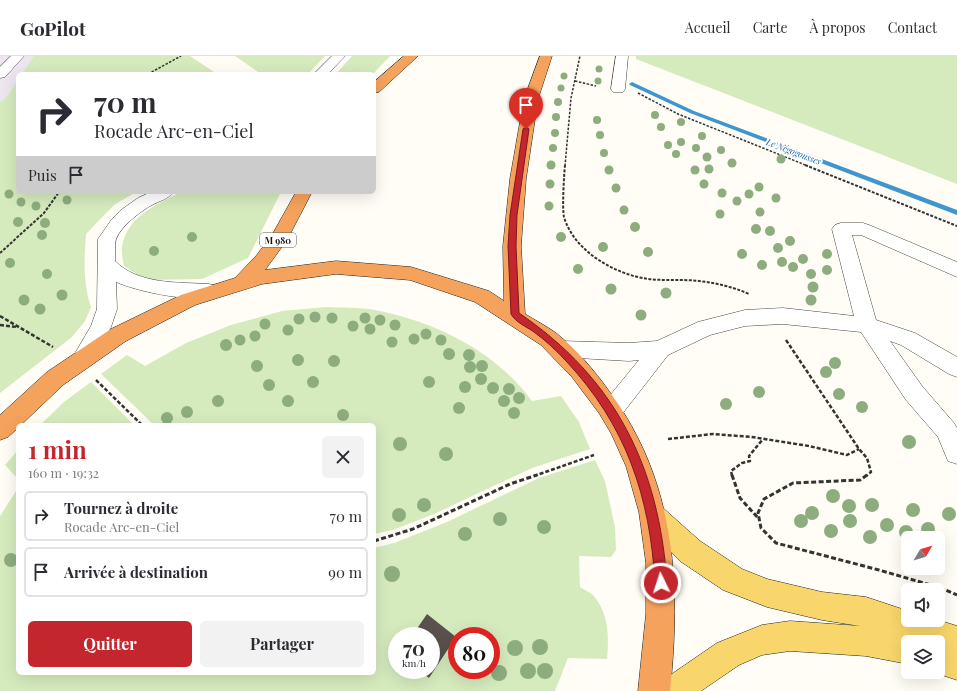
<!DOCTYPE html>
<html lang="fr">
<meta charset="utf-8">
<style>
:root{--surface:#fff;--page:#f2f2f3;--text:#2b2b33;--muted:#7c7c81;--line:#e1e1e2;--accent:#c4262e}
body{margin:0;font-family:"Playfair Display",serif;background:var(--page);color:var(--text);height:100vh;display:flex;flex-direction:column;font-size:15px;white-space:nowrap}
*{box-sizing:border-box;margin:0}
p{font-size:13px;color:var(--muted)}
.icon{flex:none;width:22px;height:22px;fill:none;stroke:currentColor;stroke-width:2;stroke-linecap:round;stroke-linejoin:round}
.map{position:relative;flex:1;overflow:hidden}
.side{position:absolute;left:16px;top:367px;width:360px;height:252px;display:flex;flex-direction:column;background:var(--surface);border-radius:6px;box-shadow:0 4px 16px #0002}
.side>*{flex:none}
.top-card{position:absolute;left:16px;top:16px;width:360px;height:122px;border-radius:6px;box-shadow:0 4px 16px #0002;background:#fff;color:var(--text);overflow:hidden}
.needle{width:26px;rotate:52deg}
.controls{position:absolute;left:901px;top:475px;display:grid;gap:8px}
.controls a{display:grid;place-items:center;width:44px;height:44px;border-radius:6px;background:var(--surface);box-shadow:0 4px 16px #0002;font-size:20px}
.speed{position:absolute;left:388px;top:571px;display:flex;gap:8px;font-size:20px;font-weight:700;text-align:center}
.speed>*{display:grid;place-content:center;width:52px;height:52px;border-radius:50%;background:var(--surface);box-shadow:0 4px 16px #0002;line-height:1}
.speed small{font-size:10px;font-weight:400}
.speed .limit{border:6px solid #d22;background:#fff;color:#111}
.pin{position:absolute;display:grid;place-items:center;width:34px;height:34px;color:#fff;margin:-41px -17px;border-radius:50% 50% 50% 0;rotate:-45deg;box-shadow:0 0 4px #0007}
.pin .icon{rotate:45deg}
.me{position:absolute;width:44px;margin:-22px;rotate:356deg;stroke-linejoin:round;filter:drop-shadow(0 0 3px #0008)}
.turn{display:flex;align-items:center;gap:14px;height:84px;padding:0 12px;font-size:18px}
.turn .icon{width:52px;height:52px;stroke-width:2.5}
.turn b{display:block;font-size:28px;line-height:34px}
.then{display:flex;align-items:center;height:38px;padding:0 12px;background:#0003;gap:8px;font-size:15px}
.round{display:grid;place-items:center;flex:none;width:42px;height:42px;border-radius:6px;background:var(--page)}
.headline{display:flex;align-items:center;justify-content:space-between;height:68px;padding:0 12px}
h1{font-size:24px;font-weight:700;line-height:30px;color:var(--accent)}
.cta{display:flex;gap:8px;margin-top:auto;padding:8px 12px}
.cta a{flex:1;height:46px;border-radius:6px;background:var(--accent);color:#fff;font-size:16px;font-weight:700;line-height:46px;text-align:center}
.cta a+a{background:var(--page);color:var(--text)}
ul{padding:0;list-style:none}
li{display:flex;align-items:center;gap:12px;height:50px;margin:0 8px 6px;padding:0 4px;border:2px solid var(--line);border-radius:6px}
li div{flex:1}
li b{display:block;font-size:15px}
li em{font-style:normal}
header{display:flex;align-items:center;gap:24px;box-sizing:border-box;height:56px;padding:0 20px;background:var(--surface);border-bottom:1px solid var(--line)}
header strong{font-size:19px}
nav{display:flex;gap:22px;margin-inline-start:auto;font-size:14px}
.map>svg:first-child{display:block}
</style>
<header>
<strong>GoPilot</strong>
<nav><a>Accueil</a><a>Carte</a><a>À propos</a><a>Contact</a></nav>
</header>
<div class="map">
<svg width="957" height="635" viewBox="0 0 957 635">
<rect width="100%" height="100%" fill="#fffdf5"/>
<polygon fill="#eee6ef" points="0,0 120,0 68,18 18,18 18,40 0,47"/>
<g fill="#d5ebbd" fill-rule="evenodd">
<polygon points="34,0 190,0 217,18 22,18"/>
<polygon points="235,0 325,0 308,18 261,18"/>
<polygon points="352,0 390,0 373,18 336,18"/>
<polygon points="636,0 957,0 957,128 636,3"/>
<path d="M 18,24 L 18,136 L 136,136 L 114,149 L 86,178 C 84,202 83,228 91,251 L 85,265 L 72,281 L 0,337 L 0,46 L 6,42 Z"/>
<path d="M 181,136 L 281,136 L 248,202 L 202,223 L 146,224 L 124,210 C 123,204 121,196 122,191 C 127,160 156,149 181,136 Z"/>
<path d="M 326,251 C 342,252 359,251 375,254 C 436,266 494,294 532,345 L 561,340 L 579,366 L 590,393 L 532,412 L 434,458 L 393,474 L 374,478 L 374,369 L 154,369 L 101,318 L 127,299 L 145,310 L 186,287 L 231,269 L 282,255 Z"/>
<polygon points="91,326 134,369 40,369 64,346"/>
<polygon points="18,394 18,423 5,409"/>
<path d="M 595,404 L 605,425 L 615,471 L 616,494 L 611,501 L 579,500 L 580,531 C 584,534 590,536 593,539 C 609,557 609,581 607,603 L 568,602 L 555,635 L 0,635 L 0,460 L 18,432 L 18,617 L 374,617 L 374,492 L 394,487 L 447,466 L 539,422 ZM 397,580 L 431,580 L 431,614 L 397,614 ZM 457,580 L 491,580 L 491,614 L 457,614 Z"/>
</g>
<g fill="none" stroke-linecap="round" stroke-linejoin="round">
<polygon fill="#3f96cf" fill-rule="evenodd" points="632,26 694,55 957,154 957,159 690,57 630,29 629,28"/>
</g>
<polygon fill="#5a524d" points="427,558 456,581 429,622 419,614 431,614 431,580 412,580"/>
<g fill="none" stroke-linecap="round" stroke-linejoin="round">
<defs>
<g id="minor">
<polygon points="11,0 24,0 5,21 0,22 0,11"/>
<polygon points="332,0 345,0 328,18 314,18"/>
<polygon points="616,0 628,0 625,33 623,36 613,36 611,33"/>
<path d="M 151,136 L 173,136 C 169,143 159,145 152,149 C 141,155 121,170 116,183 C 114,189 116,199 115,205 C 139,229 178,226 209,228 L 216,230 L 219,235 L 216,240 C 192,247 139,236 116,226 L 117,253 L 111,271 L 93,305 L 85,308 L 77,305 L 74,299 L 91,270 L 97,253 L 98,183 L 112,163 L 121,154 L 138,142 Z"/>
<polygon points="841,167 863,167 869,169 957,206 957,221 861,179 852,179 876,264 915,277 957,301 957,321 949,318 901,289 890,285 922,330 954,367 957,372 957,408 948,405 938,381 906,344 861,276 783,268 745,270 710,279 668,299 619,362 611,365 603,362 599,355 603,348 639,304 629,305 561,301 553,299 550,293 553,287 561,285 629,287 657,285 698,266 745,254 783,252 854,260 832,173 835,169"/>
</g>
<polygon id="major" points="654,448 663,452 700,485 742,513 767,523 822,536 866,541 908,555 908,564 938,564 957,570 957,624 933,616 938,616 938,586 908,586 908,608 866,600 790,595 762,599 739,609 701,635 658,635 663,624 717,587 762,569 790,565 860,570 822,564 767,551 723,534 680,505 645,470 641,461 645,452"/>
<g id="highway">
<polygon points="404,0 418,0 379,36 374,37 374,26"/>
<path d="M 540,0 L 552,0 L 538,43 L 526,123 L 521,190 L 525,258 C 535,264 546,270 556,277 C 576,293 594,314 609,335 C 676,426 681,527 670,635 L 638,635 L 646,558 L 646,507 L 639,456 L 626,410 L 611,377 L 599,357 L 572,321 L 541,289 L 475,246 L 410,224 L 336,218 L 262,228 L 195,249 L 126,285 L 63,329 L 21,369 L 18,369 L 18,372 L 8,381 L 0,384 L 0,359 L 47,316 L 111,273 L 181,239 L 235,222 L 256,200 L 272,179 L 296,136 L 312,136 L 287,184 L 265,214 L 336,205 L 411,211 L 489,235 L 504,245 L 503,190 L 510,123 L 524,43 Z"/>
</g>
</defs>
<use href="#minor" stroke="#444" stroke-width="1"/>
<use href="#major" stroke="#222" stroke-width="1"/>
<use href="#highway" stroke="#222" stroke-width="1"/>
<g stroke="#333" stroke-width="1.5" stroke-dasharray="2.5 1.5" stroke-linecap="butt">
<polyline points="148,18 181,0"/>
<polyline points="575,25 596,30"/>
<polyline points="638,37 678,58 808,110"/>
<polyline points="565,110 571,42 580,0"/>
</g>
<g stroke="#333" stroke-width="2" stroke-dasharray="3 1.5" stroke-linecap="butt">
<path d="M 565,109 C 564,119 562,152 564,161 C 574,195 614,218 648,223 C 665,225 682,223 699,225 C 717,227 733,231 749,238"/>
<polyline points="805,109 957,170"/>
<polyline points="0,197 44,157 59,136"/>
</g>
<g stroke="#333" stroke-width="2.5" stroke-dasharray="4 2" stroke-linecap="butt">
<polyline points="0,260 53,291"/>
<polyline points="0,269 17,271"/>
<polyline points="786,284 859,393 867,402 871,416 866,420"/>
<polyline points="96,324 142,369"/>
<polyline points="668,383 713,378 752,381 809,390 847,399 859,393"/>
<polyline points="534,420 594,399"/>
<polyline points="732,420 731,415 742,407 750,405 749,400 763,383"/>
</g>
<g stroke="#333" stroke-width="3" stroke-dasharray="5 2.5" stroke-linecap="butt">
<polyline points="732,419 740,442 759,463"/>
<polyline points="867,419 860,424 793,427 764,443 758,457 761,472 776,487 879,514 941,532 957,539"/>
<polyline points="374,485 413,473 510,428 537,419"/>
</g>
<use href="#minor" fill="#fff" fill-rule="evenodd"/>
<use href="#major" fill="#f9d66b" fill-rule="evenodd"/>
<use href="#highway" fill="#f5a25d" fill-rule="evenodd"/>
</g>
<g fill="#8dad7f">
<circle cx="599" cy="13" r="3.5"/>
<circle cx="564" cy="20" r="3.5"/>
<circle cx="598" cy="25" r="3.5"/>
<circle cx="561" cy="32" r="3.5"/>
<circle cx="558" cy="46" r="4"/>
<circle cx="655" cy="59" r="4"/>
<circle cx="556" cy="61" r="4"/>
<circle cx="597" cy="64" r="4"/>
<circle cx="681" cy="66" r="4"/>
<circle cx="661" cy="71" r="4"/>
<circle cx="555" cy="77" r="4"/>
<circle cx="600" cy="79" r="4"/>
<circle cx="702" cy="80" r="4"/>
<circle cx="681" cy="86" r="4"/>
<circle cx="668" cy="89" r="4"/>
<circle cx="553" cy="92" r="4"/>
<circle cx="696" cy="92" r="4"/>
<circle cx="721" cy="94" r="4"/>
<circle cx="604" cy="97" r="4"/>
<circle cx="676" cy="98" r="4"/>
<circle cx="707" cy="101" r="4.5"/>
<circle cx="781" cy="103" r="4.5"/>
<circle cx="732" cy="107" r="4.5"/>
<circle cx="551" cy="109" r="4.5"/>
<circle cx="709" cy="113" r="4.5"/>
<circle cx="609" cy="114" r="4.5"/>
<circle cx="695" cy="114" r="4.5"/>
<circle cx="550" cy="128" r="4.5"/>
<circle cx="704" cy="128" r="4.5"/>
<circle cx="759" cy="131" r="4.5"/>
<circle cx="616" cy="132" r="4.5"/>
<circle cx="722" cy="137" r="4.5"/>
<circle cx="9" cy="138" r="4.5"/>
<circle cx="749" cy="138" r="4.5"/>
<circle cx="776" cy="142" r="4.5"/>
<circle cx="67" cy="144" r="4.5"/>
<circle cx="737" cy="145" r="4.5"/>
<circle cx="21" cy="146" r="4.5"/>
<circle cx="36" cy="150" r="4.5"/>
<circle cx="549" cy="150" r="4.5"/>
<circle cx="624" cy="154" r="4.5"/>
<circle cx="760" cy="156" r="4.5"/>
<circle cx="720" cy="158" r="4.5"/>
<circle cx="18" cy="166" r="5"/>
<circle cx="45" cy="167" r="5"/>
<circle cx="635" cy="171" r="5"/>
<circle cx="756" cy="173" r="5"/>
<circle cx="770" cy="175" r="5"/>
<circle cx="42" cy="179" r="5"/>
<circle cx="192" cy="181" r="5"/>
<circle cx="561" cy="181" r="5"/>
<circle cx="790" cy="185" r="5"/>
<circle cx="603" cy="191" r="5"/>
<circle cx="778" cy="192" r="5"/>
<circle cx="154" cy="195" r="5"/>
<circle cx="648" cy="196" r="5"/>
<circle cx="742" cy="198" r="5"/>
<circle cx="827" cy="198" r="5"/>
<circle cx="803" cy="203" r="5"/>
<circle cx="782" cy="206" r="5"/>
<circle cx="10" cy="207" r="5"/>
<circle cx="762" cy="209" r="5"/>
<circle cx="793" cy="211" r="5"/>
<circle cx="578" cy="213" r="5"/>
<circle cx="827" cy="214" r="5"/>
<circle cx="47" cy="218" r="5"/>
<circle cx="811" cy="218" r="5"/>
<circle cx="813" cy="231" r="5.5"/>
<circle cx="611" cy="233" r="5.5"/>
<circle cx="666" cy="237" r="5.5"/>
<circle cx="62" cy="239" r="5.5"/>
<circle cx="24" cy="244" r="5.5"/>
<circle cx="811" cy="244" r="5.5"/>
<circle cx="40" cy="253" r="5.5"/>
<circle cx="641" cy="259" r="5.5"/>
<circle cx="315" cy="261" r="5.5"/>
<circle cx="332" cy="262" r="5.5"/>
<circle cx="365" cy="262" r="5.5"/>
<circle cx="299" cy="263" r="5.5"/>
<circle cx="380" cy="264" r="5.5"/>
<circle cx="265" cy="268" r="5.5"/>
<circle cx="395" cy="269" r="5.5"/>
<circle cx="353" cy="270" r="5.5"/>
<circle cx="370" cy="273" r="5.5"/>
<circle cx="288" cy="274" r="5.5"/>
<circle cx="426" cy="278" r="5.5"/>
<circle cx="255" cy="280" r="5.5"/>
<circle cx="414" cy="283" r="5.5"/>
<circle cx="240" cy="284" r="5.5"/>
<circle cx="441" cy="284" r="5.5"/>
<circle cx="392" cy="286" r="5.5"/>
<circle cx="226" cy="289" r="6"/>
<circle cx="449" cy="298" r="6"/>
<circle cx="469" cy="299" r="6"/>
<circle cx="298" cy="304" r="6"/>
<circle cx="334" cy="305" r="6"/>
<circle cx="835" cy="307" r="6"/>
<circle cx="257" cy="310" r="6"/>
<circle cx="482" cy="310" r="6"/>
<circle cx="470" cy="311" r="6"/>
<circle cx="826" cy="316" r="6"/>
<circle cx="481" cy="323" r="6"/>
<circle cx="313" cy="326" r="6"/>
<circle cx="429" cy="326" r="6"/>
<circle cx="269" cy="329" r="6"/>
<circle cx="465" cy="331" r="6"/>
<circle cx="493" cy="332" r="6"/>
<circle cx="509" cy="333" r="6"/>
<circle cx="759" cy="336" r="6"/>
<circle cx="839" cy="338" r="6"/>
<circle cx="519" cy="342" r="6"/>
<circle cx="218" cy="345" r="6"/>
<circle cx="288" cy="345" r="6"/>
<circle cx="504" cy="345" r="6"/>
<circle cx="726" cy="348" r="6"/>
<circle cx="862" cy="351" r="6"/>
<circle cx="459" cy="352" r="6"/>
<circle cx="187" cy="356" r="6"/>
<circle cx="514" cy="357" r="6"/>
<circle cx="343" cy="359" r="6"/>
<circle cx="167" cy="362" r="6"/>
<circle cx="909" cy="386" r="7"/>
<circle cx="400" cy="388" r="7"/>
<circle cx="446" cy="398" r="7"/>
<circle cx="833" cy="440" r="7"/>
<circle cx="424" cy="449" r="7"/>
<circle cx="872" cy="449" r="7"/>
<circle cx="849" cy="450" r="7"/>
<circle cx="913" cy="454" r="7"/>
<circle cx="812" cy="457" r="7"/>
<circle cx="949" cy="458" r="7"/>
<circle cx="399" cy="459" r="7"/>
<circle cx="500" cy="463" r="7"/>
<circle cx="801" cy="465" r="7"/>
<circle cx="850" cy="465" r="7"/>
<circle cx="887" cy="469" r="7"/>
<circle cx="544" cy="471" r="7"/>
<circle cx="928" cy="473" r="7"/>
<circle cx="831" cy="475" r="7"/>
<circle cx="906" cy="476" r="7"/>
<circle cx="465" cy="478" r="7"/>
<circle cx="870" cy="481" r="7"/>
<circle cx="11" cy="504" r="7"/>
<circle cx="392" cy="518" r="8"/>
<circle cx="540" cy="591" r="8"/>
<circle cx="515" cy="592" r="8"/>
<circle cx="528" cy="615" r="8"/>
<circle cx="545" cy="615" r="8"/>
<circle cx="499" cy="617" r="8"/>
</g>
<path fill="#c4262e" stroke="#7f191e" d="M 526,71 L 529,73 L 517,159 L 516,190 L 519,257 C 616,323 659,411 667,527 L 665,531 L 661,533 L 657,531 L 655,527 C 650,440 626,369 566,305 C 556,294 546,285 534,276 C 527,271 515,266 511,258 L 508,190 L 510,159 L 523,73 Z"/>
<g text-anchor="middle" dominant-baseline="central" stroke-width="4" stroke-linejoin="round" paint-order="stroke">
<g font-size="9" font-style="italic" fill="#1768a6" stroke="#fff">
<text transform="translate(794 95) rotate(21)">Le Négogousses</text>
</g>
<rect fill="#fff" stroke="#585858" stroke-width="1" x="260" y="177" width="36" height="14" rx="3"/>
<g font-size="9" font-weight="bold" fill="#111">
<text x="278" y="184">M 980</text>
</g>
</g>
</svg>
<div class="controls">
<a><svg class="needle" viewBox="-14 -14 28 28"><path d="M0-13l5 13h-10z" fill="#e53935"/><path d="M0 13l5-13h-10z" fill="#7c7c81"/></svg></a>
<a><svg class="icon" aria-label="sound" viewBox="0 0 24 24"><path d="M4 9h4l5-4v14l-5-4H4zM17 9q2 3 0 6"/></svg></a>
<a><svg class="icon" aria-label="layers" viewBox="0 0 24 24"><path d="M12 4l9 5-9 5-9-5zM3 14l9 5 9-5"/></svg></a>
</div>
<div class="speed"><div>70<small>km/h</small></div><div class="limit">80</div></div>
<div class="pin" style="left:526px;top:73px;background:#d93025"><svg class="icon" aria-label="arrive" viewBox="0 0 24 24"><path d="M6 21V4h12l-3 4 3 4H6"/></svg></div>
<svg class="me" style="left:661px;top:527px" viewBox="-20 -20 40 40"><circle r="17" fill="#c4262e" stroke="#fff" stroke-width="3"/><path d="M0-11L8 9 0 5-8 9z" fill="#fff"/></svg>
<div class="top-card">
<div class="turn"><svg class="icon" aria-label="right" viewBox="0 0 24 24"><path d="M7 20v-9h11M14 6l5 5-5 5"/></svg><div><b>70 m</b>Rocade Arc-en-Ciel</div></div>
<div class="then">Puis<svg class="icon" aria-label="arrive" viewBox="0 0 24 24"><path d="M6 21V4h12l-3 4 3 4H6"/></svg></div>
</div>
<section class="side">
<div class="headline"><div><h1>1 min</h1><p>160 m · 19:32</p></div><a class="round"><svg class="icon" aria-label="close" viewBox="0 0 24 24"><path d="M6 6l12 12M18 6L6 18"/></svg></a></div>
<ul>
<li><svg class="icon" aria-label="right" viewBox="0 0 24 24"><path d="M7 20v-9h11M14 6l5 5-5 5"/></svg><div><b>Tournez à droite</b><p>Rocade Arc-en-Ciel</p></div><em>70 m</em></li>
<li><svg class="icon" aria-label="arrive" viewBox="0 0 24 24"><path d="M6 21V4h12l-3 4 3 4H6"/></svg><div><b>Arrivée à destination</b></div><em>90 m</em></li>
</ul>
<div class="cta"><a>Quitter</a><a>Partager</a></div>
</section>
</div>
